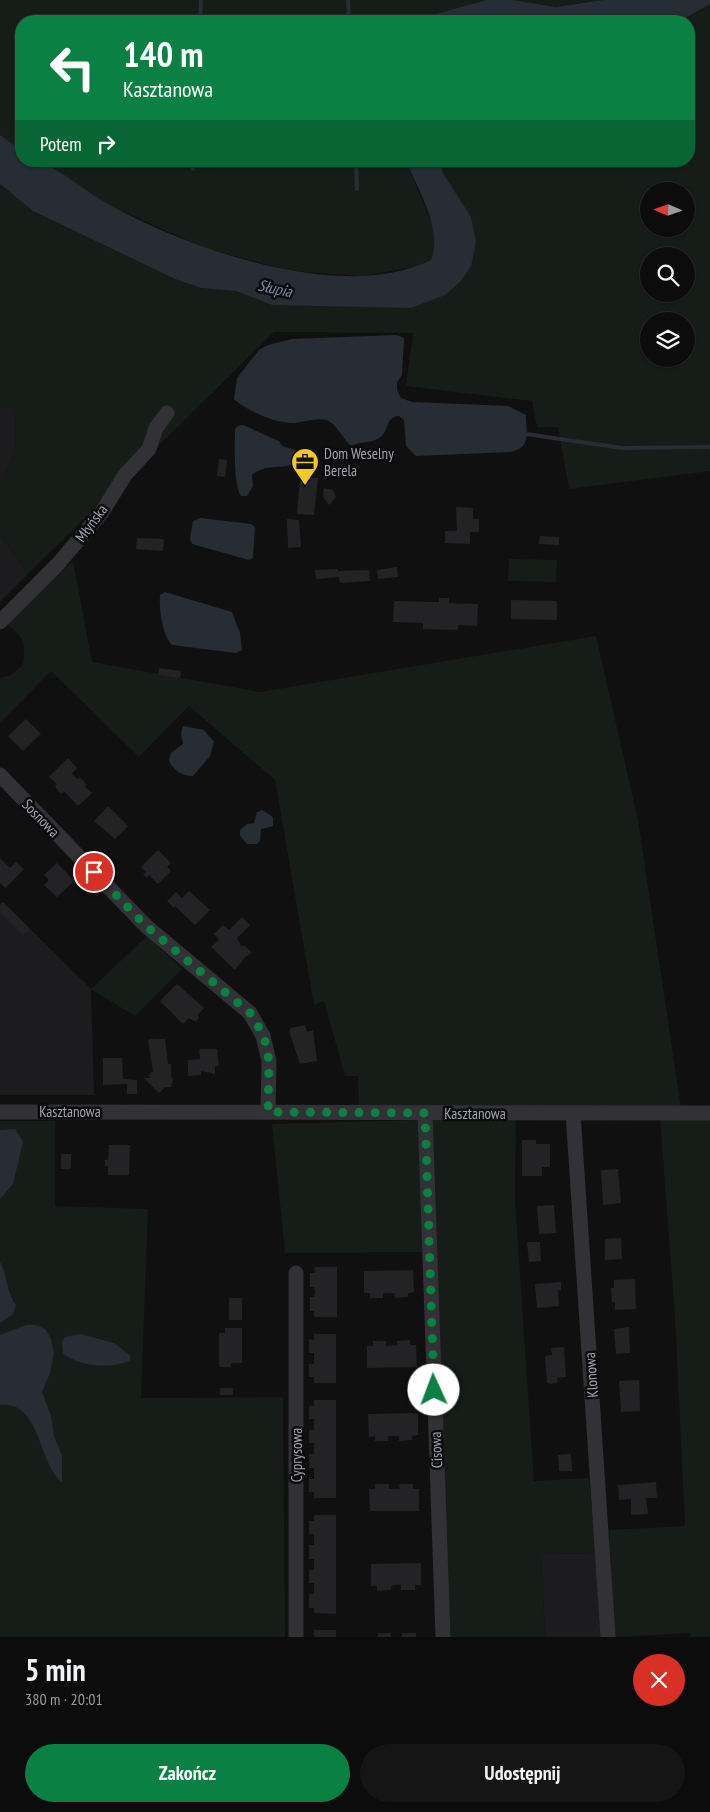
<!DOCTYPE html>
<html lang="pl">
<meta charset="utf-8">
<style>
:root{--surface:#0c0c0d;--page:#151516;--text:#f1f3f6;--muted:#9a9b9d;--line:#2c2c2e;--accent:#0b8043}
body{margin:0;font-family:"PT Sans Narrow",sans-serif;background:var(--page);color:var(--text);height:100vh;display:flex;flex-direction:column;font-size:19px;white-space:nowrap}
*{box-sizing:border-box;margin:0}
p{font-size:16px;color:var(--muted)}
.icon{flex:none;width:28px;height:28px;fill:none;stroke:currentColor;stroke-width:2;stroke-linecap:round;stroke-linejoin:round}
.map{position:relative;height:1637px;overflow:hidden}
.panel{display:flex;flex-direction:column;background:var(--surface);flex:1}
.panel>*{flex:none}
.hud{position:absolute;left:15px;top:15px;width:680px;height:152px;border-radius:20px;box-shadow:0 1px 4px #0004,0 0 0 1px var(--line);background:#0b8043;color:#fff;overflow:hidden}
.needle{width:32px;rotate:272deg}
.controls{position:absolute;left:640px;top:182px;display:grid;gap:10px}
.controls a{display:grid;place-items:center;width:55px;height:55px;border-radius:50%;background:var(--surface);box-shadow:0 1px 4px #0004,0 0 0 1px var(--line);font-size:25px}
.pin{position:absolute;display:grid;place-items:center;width:42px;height:42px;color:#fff;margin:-21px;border:2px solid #fff;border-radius:50%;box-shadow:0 1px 5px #0007}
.me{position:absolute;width:55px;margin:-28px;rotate:358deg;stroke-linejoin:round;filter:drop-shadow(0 0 4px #0008)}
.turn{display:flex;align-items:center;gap:18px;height:105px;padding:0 25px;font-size:22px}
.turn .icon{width:65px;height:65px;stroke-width:2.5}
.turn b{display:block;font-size:35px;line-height:42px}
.then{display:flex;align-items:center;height:48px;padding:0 25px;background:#0003;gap:10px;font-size:19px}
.round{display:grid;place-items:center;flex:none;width:52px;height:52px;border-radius:26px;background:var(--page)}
.head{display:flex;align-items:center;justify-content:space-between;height:85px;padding:0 25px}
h1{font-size:30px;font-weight:700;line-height:38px}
.primary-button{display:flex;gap:10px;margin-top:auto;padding:10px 25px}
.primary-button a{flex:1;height:58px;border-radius:30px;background:var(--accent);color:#fff;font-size:20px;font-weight:700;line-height:58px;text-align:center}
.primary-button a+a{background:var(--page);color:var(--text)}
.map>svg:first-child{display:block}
</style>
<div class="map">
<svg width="710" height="1637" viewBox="0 0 710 1637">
<rect width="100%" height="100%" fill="#101011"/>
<g fill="#1c1c1e">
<polygon points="0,407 16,407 15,449 0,487"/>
<polygon points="0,534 28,574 0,602"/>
<polygon points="4,903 91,989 94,1095 0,1095 0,908"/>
<polygon points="541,1553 596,1554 602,1637 545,1637"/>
</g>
<g fill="#161c18" fill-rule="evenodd">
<polygon points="0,0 486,0 436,14 432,21 21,21 21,150 0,135"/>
<polygon points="514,0 604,0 555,7"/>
<path d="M 710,4 L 710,471 L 569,489 L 558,427 L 537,427 L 532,401 L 406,386 L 413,333 L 274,332 L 28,574 L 0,534 L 0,487 L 15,449 L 16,407 L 0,407 L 0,184 L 33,211 L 175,279 L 201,288 L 236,291 L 272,305 L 445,295 L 444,175 L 439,161 L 689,161 L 689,21 L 680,21 ZM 649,191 L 686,191 L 686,229 L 649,229 ZM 649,256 L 686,256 L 686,294 L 649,294 ZM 649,321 L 686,321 L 686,359 L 649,359 Z"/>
<polygon points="39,161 406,161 432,224 436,247 431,260 418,266 363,276 292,271 207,249 109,205"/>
<polygon points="509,559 557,560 556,582 508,581"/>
<path d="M 73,561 L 92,662 L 260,692 L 596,636 L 638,820 L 681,1108 L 359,1106 L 358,1076 L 345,1076 L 324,1001 L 314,1005 L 275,780 L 189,706 L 139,757 L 51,671 L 0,723 L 0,678 L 11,675 L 23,665 C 26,644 24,636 6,624 Z"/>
<polygon points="147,936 182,969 135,1016 91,989"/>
<polygon points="516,1118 515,1200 534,1481 589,1478 596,1554 541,1553 545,1637 448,1637 431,1120"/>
<polygon points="660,1118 710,1118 710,1637 691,1637 690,1633 614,1637 609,1530 685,1526 675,1317"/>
<polygon points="418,1120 423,1252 285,1253 272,1124"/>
<polygon points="0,1121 55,1121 55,1206 148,1209 141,1398 283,1397 285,1637 0,1637"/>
</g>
<g fill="#262d35">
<polygon points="486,0 514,0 555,7 604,0 710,0 710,4 680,21 432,21 436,14"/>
<path d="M 0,135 L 21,150 L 21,161 C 27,161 35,160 40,162 C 63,171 86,192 108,204 C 189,249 342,304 431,260 C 443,229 418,190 406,161 L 439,161 L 444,175 L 471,217 L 476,242 L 471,266 L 461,281 L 445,295 L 411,308 L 272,305 L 236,291 L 201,288 L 175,279 L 33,211 L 0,184 Z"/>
<path d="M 397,335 L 404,338 L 402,375 L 397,382 L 397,390 L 401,398 L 412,402 L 508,406 L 526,415 C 526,433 532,447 511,452 L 416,456 L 406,446 L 404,420 L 399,416 C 384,417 390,432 379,438 C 370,444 360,441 351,446 C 343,439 339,428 330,422 C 321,416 306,422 295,423 C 277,424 247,411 234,399 L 237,378 L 259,350 L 268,345 L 292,339 Z"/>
<path d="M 243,425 L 279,441 L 282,446 L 298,451 L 297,463 C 281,470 266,463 252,475 L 253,486 L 247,496 L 241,496 C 233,484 235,445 235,429 L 238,426 Z"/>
<polygon points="201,518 251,524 255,527 253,558 249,560 192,544 190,538 193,521"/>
<path d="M 165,592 L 232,612 L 240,633 L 242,650 L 236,653 L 172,645 C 162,635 159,609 160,595 Z"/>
<path d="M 183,726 L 204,730 L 214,742 L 210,756 L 193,776 C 182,776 174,771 169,761 L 171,753 L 183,744 L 181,734 Z"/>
<polygon points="262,810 273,817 273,826 261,829 260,841 257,844 247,844 240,836 240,830 247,824 254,823 257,812"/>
<polygon points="15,1129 23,1142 13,1184 0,1199 0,1130"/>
<path d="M 0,1262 C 8,1275 6,1293 16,1305 L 13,1314 L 0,1323 Z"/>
<path d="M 26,1325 L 36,1325 L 45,1329 L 51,1339 L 54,1353 L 50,1373 L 42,1392 L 51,1416 L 54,1436 L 62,1456 L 62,1482 C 38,1464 41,1400 0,1405 L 0,1335 Z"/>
<path d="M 80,1334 L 114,1343 L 131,1356 L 129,1361 C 111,1369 78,1367 63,1353 L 62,1342 L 65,1337 Z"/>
</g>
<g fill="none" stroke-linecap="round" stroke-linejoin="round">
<g stroke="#262d35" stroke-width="4">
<polyline points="348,0 349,21"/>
<polyline points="200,21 201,0"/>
<polyline points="356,161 357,189"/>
<polyline points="193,169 194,161"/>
<polyline points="526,434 622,448 710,447"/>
</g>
</g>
<g fill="#232325">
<polygon points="219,459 227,460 225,477 217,476"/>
<polygon points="300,477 318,478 314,515 297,514"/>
<polygon points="324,488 333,490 336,497 329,505 323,497"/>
<polygon points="456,507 473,508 473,519 479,519 479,532 470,532 470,544 445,543 445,531 457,531"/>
<polygon points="287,519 299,520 301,547 288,548"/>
<polygon points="540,536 559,537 559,545 539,544"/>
<polygon points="137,538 164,539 163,551 136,549"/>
<polygon points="397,567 398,577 378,579 377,570"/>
<polygon points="338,569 338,571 369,570 370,581 340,583 339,577 316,579 315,570"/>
<polygon points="439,598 449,598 449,603 478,604 477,626 458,625 458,630 423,629 423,623 393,622 394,601 434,602 439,602"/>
<polygon points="511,600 557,601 557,620 511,619"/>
<polygon points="159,668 181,671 180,678 158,675"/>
<polygon points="26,719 41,734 23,751 8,736"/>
<polygon points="68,758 77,768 72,773 77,779 81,778 86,784 85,787 92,793 78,806 64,791 62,793 59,792 55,786 57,784 49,777"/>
<polygon points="108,806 128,826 115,839 94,821"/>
<polygon points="158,850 171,863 167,867 171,871 158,884 149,875 147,878 143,874 146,872 141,867"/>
<polygon points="0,858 10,868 16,862 24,869 6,888 0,883"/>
<polygon points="57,863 74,881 57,897 44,885 49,880 44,875"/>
<polygon points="189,891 210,910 195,925 175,906 174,908 167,901 176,892 182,898"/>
<polygon points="3,902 30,929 23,935 0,912 0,905"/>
<polygon points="242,917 250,925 237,938 241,946 245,946 252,953 245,957 235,970 211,947 219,940 214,934 223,925 229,930"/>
<polygon points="177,984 204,1008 198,1014 199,1018 196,1022 189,1018 183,1024 160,1001"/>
<polygon points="305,1025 307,1032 313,1030 317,1061 300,1064 289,1031 291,1028"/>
<polygon points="152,1039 165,1039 168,1064 171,1064 171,1077 173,1079 171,1087 165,1087 159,1093 144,1078 150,1078 149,1075 153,1071 148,1040"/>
<polygon points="199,1049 217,1049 219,1066 215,1066 215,1074 201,1071 201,1075 188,1076 188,1060 200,1059"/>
<polygon points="103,1058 122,1058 123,1079 137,1080 137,1094 127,1094 127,1084 103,1085"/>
<polygon points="522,1140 536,1140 536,1144 550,1144 550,1167 542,1167 542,1176 522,1176"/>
<polygon points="109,1145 130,1145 129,1175 108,1175 108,1166 105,1166 105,1160 108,1160"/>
<rect x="61" y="1154" width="10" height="15"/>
<polygon points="618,1169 621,1203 603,1205 601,1170"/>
<polygon points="554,1205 556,1233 539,1234 537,1206"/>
<polygon points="621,1238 622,1259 605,1260 605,1239"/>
<polygon points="527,1242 540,1242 541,1261 529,1262"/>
<polygon points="314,1267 337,1267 337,1317 314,1317 314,1311 310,1311 310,1297 314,1297 315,1292 314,1287 310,1287 310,1273 315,1273"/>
<polygon points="413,1270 414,1292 408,1293 408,1297 395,1298 394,1293 383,1293 383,1298 370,1298 370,1293 364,1293 364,1271"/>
<polygon points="635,1279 636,1309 615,1310 615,1302 612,1302 611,1288 614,1288 614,1280"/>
<polygon points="561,1282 561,1290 558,1290 559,1306 537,1308 535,1284"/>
<rect x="229" y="1298" width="13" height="22"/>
<polygon points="629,1327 630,1353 616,1354 614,1329"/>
<polygon points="225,1328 242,1328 242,1363 231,1363 231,1367 219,1367 219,1333 225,1333"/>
<polygon points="314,1334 336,1334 336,1383 314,1383 314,1377 309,1377 309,1364 314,1364 314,1353 309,1353 309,1339 314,1340"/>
<polygon points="410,1340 410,1345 416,1345 417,1367 367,1368 367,1346 373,1346 373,1341 386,1341 386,1346 397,1345 397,1341"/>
<polygon points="564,1347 566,1377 557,1378 558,1382 551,1384 547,1383 545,1356 552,1355 551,1348"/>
<polygon points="639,1380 640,1411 621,1412 619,1381"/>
<rect x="220" y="1388" width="13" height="7"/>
<polygon points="314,1400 336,1400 336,1498 314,1498 314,1492 309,1492 309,1479 314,1479 314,1468 309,1468 309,1454 314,1454 314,1443 309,1443 309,1430 314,1430 314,1419 309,1419 309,1406 314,1406"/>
<polygon points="418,1413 418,1435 412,1436 412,1440 399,1441 399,1436 388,1436 388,1441 375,1441 375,1436 369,1437 368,1414"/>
<polygon points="571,1454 572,1471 559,1471 558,1455"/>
<polygon points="656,1482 657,1498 646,1498 648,1514 631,1515 631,1499 619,1500 618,1485"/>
<polygon points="375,1484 389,1484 389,1489 400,1489 399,1484 413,1484 413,1489 419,1489 419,1511 370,1511 369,1489 375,1489"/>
<polygon points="314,1515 336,1515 336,1614 314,1613 314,1608 309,1608 309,1594 314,1594 314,1583 309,1583 309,1570 314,1570 314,1559 309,1559 309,1545 314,1545 314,1534 309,1534 309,1521 314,1521"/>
<polygon points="421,1563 421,1585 415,1585 415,1590 401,1590 401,1585 396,1585 391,1586 391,1590 377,1591 377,1586 371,1586 371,1564"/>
<rect x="314" y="1630" width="22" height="7"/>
<rect x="378" y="1633" width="13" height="4"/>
<rect x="402" y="1633" width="14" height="4"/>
</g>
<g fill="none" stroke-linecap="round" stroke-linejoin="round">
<g stroke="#313136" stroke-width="15">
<polyline points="0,622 58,564 102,512 125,475 149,449 156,428 167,413"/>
<polyline points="0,775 146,926 250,1013 263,1036 269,1061 268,1112"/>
<polyline points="0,1112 710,1113"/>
<polyline points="425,1113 443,1637"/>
<polyline points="573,1113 608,1637"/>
<polyline points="296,1637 296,1273"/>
</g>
</g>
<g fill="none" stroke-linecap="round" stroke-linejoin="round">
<polyline stroke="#0b8043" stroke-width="9" stroke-dasharray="0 16.2" points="94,872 146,926 250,1013 264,1036 269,1061 268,1112 425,1113 434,1390"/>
</g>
<defs>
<symbol id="office-pin" viewBox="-11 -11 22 30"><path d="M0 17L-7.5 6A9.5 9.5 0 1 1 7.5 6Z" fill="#f6c823" stroke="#0b0b0c"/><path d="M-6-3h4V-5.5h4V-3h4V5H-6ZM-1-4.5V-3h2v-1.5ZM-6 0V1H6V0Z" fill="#111"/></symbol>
</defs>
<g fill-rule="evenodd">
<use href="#office-pin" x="289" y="446" width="32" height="43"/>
</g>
<g text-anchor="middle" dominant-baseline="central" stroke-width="5" stroke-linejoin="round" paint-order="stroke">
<g font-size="15" fill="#a0a4b2" stroke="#0b0b0c" text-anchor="start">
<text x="324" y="453">Dom Weselny<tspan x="324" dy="17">Berela</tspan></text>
</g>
<g font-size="15" fill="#a0a4b2" stroke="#0b0b0c">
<text transform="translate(91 523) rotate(-53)">Młyńska</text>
<text transform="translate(41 818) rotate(46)">Sosnowa</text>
<text x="70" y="1111">Kasztanowa</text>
<text x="475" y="1113">Kasztanowa</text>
<text transform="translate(591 1375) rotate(-94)">Klonowa</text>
<text transform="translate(436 1450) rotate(-92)">Cisowa</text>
<text transform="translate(296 1455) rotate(-90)">Cyprysowa</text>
</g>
<g font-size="16" font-style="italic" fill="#758daf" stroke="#0b0b0c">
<text transform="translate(275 288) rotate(12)">Słupia</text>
</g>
</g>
</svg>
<div class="controls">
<a><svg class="needle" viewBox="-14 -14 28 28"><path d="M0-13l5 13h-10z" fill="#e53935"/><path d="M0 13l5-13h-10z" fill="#9a9b9d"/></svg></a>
<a><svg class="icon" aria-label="search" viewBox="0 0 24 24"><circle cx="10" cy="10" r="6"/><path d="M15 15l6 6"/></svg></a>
<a><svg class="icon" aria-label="layers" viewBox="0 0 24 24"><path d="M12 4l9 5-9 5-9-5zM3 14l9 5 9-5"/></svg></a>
</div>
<div class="pin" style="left:94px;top:872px;background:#d93025"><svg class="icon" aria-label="arrive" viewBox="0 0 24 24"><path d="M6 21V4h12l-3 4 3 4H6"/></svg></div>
<svg class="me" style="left:434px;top:1390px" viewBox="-20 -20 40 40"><circle r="19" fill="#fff"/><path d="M0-13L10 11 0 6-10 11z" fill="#0b8043"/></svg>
<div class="hud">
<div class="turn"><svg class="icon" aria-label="left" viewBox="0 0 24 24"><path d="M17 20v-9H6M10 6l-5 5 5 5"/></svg><div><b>140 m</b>Kasztanowa</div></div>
<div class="then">Potem<svg class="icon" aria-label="right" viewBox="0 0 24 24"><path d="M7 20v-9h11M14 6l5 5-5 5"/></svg></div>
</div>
</div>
<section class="panel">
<div class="head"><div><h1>5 min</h1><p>380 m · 20:01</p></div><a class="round" style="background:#d93025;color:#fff"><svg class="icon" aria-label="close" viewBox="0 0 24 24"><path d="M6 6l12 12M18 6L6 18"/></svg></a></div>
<div class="primary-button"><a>Zakończ</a><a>Udostępnij</a></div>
</section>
